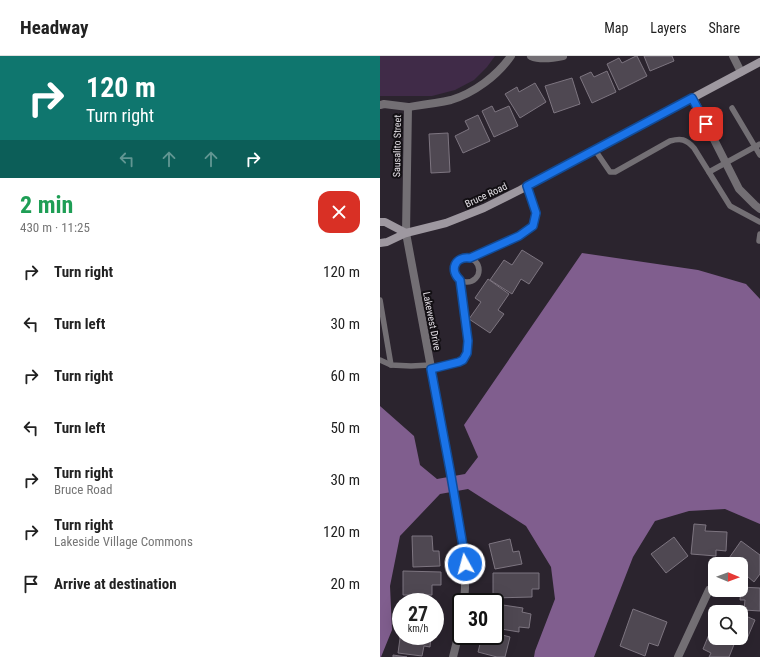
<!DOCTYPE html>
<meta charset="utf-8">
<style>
:root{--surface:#fff;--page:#f6f6f6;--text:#222;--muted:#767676;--line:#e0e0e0}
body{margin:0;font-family:"Roboto Condensed",sans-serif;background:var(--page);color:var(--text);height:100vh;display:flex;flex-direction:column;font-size:15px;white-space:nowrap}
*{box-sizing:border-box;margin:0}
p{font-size:13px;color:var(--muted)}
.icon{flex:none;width:22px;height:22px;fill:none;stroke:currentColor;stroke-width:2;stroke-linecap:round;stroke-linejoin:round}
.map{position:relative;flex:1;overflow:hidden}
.details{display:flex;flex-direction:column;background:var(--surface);width:380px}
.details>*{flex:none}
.guide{background:#0f766e;color:#fff;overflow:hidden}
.needle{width:26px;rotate:91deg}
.controls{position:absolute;left:328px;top:501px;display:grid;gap:8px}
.controls a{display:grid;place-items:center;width:40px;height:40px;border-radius:8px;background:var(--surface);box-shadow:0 4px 16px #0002;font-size:20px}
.speed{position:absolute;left:12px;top:537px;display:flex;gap:8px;font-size:20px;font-weight:700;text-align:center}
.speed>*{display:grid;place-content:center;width:52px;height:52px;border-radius:50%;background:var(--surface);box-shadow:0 4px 16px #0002;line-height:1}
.speed small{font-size:10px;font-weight:400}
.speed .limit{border:2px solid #111;border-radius:6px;background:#fff;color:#111}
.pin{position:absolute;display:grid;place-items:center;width:34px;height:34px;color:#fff;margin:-17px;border-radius:8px;box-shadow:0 2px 6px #0006}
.me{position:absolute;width:44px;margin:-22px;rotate:353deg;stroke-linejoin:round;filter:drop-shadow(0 0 3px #0008)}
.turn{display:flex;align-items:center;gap:14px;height:84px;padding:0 20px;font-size:18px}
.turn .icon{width:52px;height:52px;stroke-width:2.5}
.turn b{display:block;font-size:28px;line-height:34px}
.lanes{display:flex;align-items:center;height:38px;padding:0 20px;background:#0003;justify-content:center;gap:20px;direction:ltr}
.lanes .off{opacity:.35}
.round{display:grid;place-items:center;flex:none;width:42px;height:42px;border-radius:12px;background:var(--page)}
.headline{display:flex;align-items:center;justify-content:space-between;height:68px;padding:0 20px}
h1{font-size:24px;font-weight:700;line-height:30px;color:#1e9e55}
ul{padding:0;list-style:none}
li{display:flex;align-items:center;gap:12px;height:52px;padding:0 20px}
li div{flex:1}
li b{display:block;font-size:15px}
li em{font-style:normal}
header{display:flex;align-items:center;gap:24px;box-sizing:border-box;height:56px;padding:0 20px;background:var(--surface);border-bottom:1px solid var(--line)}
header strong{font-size:19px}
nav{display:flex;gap:22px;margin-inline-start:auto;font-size:14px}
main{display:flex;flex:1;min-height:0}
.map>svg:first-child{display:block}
</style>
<header>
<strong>Headway</strong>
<nav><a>Map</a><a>Layers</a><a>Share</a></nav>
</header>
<main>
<section class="details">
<div class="guide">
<div class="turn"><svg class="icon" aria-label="right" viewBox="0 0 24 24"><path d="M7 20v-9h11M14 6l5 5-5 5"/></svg><div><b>120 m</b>Turn right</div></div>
<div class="lanes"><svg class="icon off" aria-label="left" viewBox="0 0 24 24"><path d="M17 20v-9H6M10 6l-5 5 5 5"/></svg><svg class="icon off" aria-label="ahead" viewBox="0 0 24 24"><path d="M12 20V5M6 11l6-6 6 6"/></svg><svg class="icon off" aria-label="ahead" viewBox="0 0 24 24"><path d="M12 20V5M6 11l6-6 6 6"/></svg><svg class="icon" aria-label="right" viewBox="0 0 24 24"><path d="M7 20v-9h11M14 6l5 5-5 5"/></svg></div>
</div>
<div class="headline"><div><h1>2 min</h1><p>430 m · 11:25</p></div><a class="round" style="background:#d93025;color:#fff"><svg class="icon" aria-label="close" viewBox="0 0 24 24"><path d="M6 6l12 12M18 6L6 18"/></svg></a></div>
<ul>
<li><svg class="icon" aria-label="right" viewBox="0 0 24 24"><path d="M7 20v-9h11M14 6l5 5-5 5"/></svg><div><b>Turn right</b></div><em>120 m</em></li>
<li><svg class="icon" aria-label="left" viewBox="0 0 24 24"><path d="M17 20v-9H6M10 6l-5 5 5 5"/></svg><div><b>Turn left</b></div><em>30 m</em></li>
<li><svg class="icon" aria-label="right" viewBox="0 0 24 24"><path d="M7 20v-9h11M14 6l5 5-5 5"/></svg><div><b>Turn right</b></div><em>60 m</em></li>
<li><svg class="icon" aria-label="left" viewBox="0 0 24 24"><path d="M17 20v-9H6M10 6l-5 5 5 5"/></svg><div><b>Turn left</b></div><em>50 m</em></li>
<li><svg class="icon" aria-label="right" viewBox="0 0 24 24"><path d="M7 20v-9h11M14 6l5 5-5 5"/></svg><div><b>Turn right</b><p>Bruce Road</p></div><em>30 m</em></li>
<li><svg class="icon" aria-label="right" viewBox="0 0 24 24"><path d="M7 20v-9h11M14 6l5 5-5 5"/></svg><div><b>Turn right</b><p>Lakeside Village Commons</p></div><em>120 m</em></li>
<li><svg class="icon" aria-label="arrive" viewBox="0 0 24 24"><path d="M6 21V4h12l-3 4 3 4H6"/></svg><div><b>Arrive at destination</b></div><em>20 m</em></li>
</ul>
</section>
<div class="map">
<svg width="380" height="601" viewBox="0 0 380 601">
<rect width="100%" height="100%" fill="#2b242e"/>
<polygon fill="#402b48" points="0,0 115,0 107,11 94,24 75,34 52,40 0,40"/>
<polygon fill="#805e8e" points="202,197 318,214 366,228 380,243 380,468 345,453 309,455 275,465 253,501 214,601 154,601 155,595 175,543 171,511 146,470 88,433 60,438 20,480 10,530 12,574 1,601 0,601 0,350 34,380 40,409 57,423 85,418 98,401 84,369"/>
<g fill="#4f4852" stroke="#7d7580">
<polygon points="256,0 257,0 267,20 239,34 227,8 239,2 242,7"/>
<polygon points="264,0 292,0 294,5 270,15"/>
<polygon points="227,15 236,36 212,47 200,21 211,16 214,21"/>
<polygon points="192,22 200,48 174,57 165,30"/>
<polygon points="155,27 166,46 140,62 125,38 137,31 139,36"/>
<polygon points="112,50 115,56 129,50 138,70 114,81 102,55"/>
<polygon points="98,59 110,85 83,97 75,80 89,73 85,65"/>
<polygon points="68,77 70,116 51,117 49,78"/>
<polygon points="142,194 163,207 149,228 141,223 132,238 110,224 124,204 132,209"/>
<polygon points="108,223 129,238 118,254 124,258 110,277 89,263 101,246 95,242"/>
<polygon points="314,468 326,469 325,475 347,476 346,495 336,494 336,500 311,498"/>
<polygon points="32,480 52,480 53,495 59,495 60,510 33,511"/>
<polygon points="294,481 308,500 286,517 271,498"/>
<polygon points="130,483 133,496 139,495 142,508 115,513 109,488"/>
<polygon points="361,485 380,499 380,518 374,526 361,515 361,508 351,508 347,505"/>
<polygon points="23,515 61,516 61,529 52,529 52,539 23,539"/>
<polygon points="113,517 159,517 159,533 152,533 152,541 113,542"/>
<polygon points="361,531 380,532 380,555 364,554 365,544 360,544"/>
<polygon points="28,543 51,546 27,546"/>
<polygon points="116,548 143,552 142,556 151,558 149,572 139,571 139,576 115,572 115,556"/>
<polygon points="253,553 287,566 278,590 269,587 265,600 240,590"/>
<polygon points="361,558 375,564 366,585 358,582 361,582"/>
<polygon points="21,575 21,580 51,580 50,591 44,590 42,600 18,597"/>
<polygon points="330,576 335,578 335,582 344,582 355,586 349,601 329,601 331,597 323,593"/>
<polygon points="115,577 130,581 125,601 117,601 98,596 102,580 115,580"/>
<polygon points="13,599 27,601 13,601"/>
</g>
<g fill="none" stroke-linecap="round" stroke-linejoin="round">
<g stroke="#736f74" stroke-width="5.5">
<polyline points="352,52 380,99"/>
<path d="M 215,94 L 230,116 L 235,116 L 290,85 C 301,82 306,83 314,92 L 350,150 L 380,166"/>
<polyline points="329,116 380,88"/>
<polyline points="380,178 379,185 380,185"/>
<circle cx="87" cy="214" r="12"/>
<polyline points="90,202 139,180 153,170 156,157 147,130"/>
<polyline points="0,244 11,309 31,310 50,309"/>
<polyline points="0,304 11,309"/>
<polyline points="51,313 79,307 83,304 87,297 88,285 80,224"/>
</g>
<g stroke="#736f74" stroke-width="8">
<path d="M 151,0 C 160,4 174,2 183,0"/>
<polyline points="353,0 361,16"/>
<polyline points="313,42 359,133 375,149 380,153"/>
<polyline points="0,49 4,48 28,51"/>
<path d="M 84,546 L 85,532 L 85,502 L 70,414 L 26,177 L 28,51 C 42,49 57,47 71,44 C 94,37 117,20 131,0"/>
<polyline points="73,601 81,569"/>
<polyline points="298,601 329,534"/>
</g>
<g stroke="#9e98a0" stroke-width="8">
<polyline points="0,166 5,166 26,177"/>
<polyline points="0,187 7,186 26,177 66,167 104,152 140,134 380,6"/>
</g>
</g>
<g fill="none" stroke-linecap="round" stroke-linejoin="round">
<defs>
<path id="route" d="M 85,508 L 85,502 L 70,414 L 51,313 L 79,306 L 83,304 L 87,297 L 88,285 L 80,224 C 69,214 75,200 90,202 L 139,180 L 153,170 L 156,157 L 147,130 L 312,42 L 326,68"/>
</defs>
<use href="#route" stroke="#114b97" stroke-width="10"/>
<use href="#route" stroke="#1a73e8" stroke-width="7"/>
</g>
<g text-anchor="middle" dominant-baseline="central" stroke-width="4" stroke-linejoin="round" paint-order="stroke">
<g font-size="10" fill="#e0dce2" stroke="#120f13">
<text transform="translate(17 90) rotate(-89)">Sausalito Street</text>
<text transform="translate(106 139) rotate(-25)">Bruce Road</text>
<text transform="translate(52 265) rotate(79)">Lakewest Drive</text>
</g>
</g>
</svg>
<div class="controls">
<a><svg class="needle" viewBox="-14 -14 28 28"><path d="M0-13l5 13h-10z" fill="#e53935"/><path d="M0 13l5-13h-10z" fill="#767676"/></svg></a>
<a><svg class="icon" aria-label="search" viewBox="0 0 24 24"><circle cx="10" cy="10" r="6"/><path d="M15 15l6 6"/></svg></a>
</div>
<div class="speed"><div>27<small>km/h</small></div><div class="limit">30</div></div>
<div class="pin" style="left:326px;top:68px;background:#d93025"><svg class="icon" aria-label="arrive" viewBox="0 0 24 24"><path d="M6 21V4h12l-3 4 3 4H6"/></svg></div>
<svg class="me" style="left:85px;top:508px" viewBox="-20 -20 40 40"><circle r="17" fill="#1a73e8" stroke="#fff" stroke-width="3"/><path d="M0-11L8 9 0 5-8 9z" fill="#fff"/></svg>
</div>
</main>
